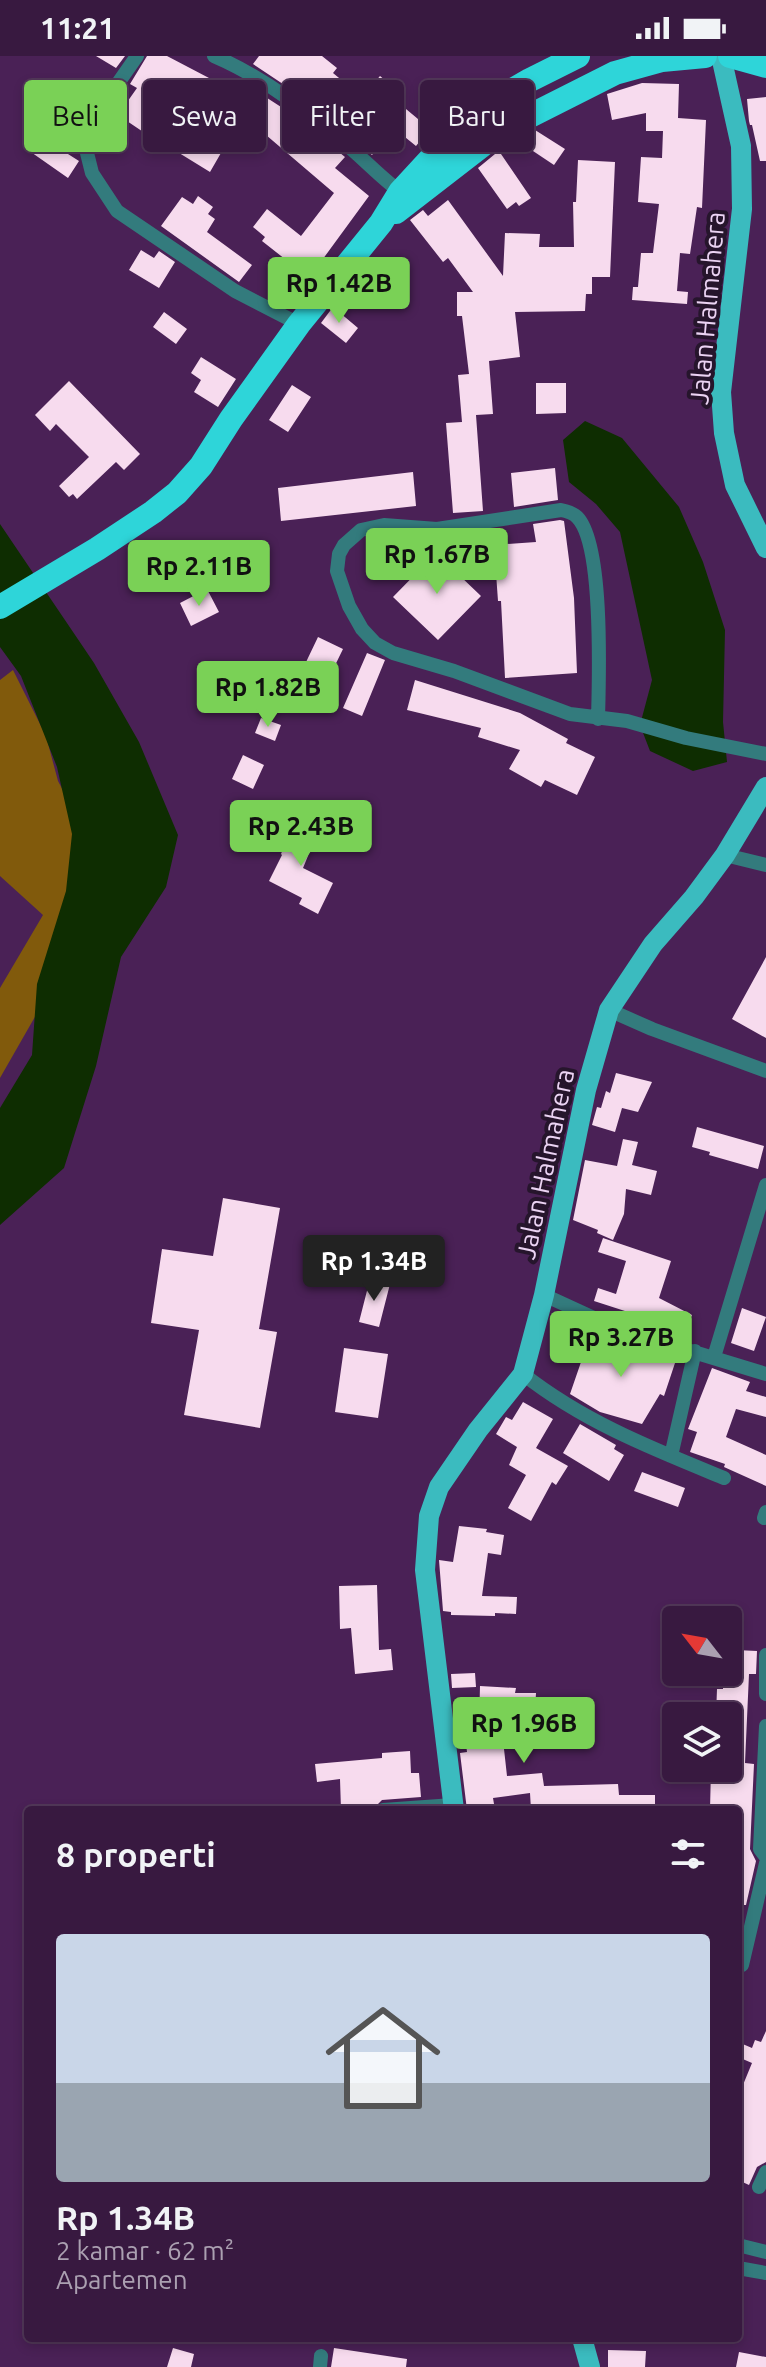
<!DOCTYPE html>
<html lang="id">
<head>
<meta charset="utf-8">
<style>
  body { margin:0; font-family:Ubuntu,sans-serif; background:#3f2247; color:#f1f3f6; height:100vh; display:flex; flex-direction:column; font-size:30px; white-space:nowrap }
  * { box-sizing:border-box; margin:0 }
  p { font-size:26px; color:#aba0b1 }
  .icon { flex:none; width:44px; height:44px; fill:none; stroke:currentColor; stroke-width:2; stroke-linecap:round; stroke-linejoin:round }
  .map { position:relative; flex:1; overflow:hidden }
  .sheet { position:absolute; left:24px; top:1750px; width:718px; height:536px; display:flex; flex-direction:column; background:#381940; border-radius:8px; box-shadow:0 4px 12px #0003,0 0 0 2px #523859 }
  .sheet>* { flex:none }
  .banner { position:absolute; left:24px; top:24px; width:718px; height:72px; display:flex; gap:16px }
  .needle { width:52px; rotate:301deg }
  .buttons { position:absolute; left:662px; top:1550px; display:grid; gap:16px }
  .buttons a { display:grid; place-items:center; width:80px; height:80px; border-radius:8px; background:#381940; box-shadow:0 4px 12px #0003,0 0 0 2px #523859; font-size:40px }
  .price { position:absolute; translate:-50% -68px; padding:0 18px; border-radius:8px; background:#7ad156; color:#111; font-size:26px; line-height:52px; filter:drop-shadow(0 2px 4px #0008) }
  .price::after { content:''; position:absolute; left:50%; top:48px; width:24px; height:18px; margin-left:-12px; background:inherit; clip-path:polygon(0 0,100% 0,50% 100%) }
  .price.current { background:#222; color:#fff }
  ul { padding:0; list-style:none }
  li { display:grid; align-content:center; gap:16px; height:424px; padding:0 32px }
  li+li { border-top:2px solid #523859 }
  li span { display:grid; place-items:center; height:248px; border-radius:8px; color:#555 }
  li>.icon { margin-inline-start:auto }
  span .icon { width:144px; height:144px; fill:#fffc; stroke-width:1 }
  li b { font-size:34px }
  h2 { display:flex; justify-content:space-between; align-items:center; height:96px; padding:0 32px; font-size:34px }
  .chip { padding:0 28px; border-radius:8px; background:#381940; box-shadow:0 4px 12px #0003,0 0 0 2px #523859; font-size:28px; line-height:72px }
  .chip.current { background:#7ad156; color:#111 }
  .status { display:flex; justify-content:space-between; align-items:center; height:56px; padding:0 40px; background:#381940; direction:ltr }
  .status svg { height:22px; fill:currentColor }
  .map>svg:first-child { display:block }
</style>
</head>
<body>
<div class="status"><b>11:21</b><svg viewBox="0 0 49 12"><path d="M0 12V9h3v3zM5 12V6h3v6zM10 12V3h3v9zM15 12V0h3v12zM26 1h20v11H26zM47 4h2v5h-2z"/></svg></div>
<div class="map">
<svg width="766" height="2311" viewBox="0 0 766 2311">
  <rect width="100%" height="100%" fill="#4a2156"/>
  <!-- forest -->
  <path fill="#815a0c" d="M 13,614 L 46,680 L 58,725 L 89,784 L 40,952 L 0,1022 L 0,932 L 43,859 L 0,820 L 0,624 Z"/>
  <!-- water -->
  <path fill="#0e2d01" d="M 585,365 L 622,382 L 679,451 L 703,506 L 725,574 L 723,666 L 727,706 L 693,715 L 650,695 L 640,669 L 652,624 L 620,476 L 596,448 L 569,426 L 563,384 Z
    M 0,468 L 94,607 L 139,686 L 178,779 L 166,831 L 121,901 L 96,1010 L 64,1112 L 0,1169 L 0,1052 L 32,999 L 37,928 L 66,835 L 72,778 L 57,711 L 21,620 L 0,591 Z"/>
  <!-- building -->
  <path fill="#f7dbee" d="M 96,0 L 125,0 L 116,12 Z
    M 147,0 L 167,0 L 230,33 L 234,24 L 240,26 L 241,25 L 295,60 L 345,101 L 335,112 L 369,140 L 309,222 L 262,185 L 265,181 L 253,171 L 267,153 L 301,180 L 334,137 L 245,61 L 243,65 L 240,64 L 210,116 L 171,92 L 170,94 L 118,59 L 137,32 L 130,28 Z
    M 259,0 L 322,0 L 337,12 L 333,17 L 362,41 L 380,20 L 399,36 L 394,43 L 430,73 L 416,90 L 395,73 L 372,99 L 307,44 L 253,8 Z
    M 65,22 L 94,40 L 57,91 L 79,105 L 68,122 L 28,94 L 40,76 L 32,70 Z
    M 642,27 L 679,28 L 678,62 L 706,64 L 702,152 L 697,151 L 690,198 L 680,197 L 677,235 L 688,236 L 687,248 L 632,244 L 633,231 L 638,231 L 641,197 L 653,197 L 659,148 L 638,146 L 641,101 L 662,102 L 663,75 L 646,75 L 646,57 L 612,64 L 607,38 Z
    M 766,41 L 766,105 L 760,105 L 752,69 L 750,69 L 749,65 L 747,43 Z
    M 535,74 L 565,93 L 554,109 L 524,89 Z
    M 495,98 L 501,98 L 531,142 L 519,150 L 516,146 L 507,153 L 478,112 Z
    M 578,104 L 615,106 L 610,221 L 592,221 L 592,238 L 586,238 L 585,255 L 515,256 L 520,301 L 489,305 L 493,358 L 476,359 L 483,455 L 453,457 L 446,367 L 462,366 L 458,319 L 469,318 L 462,260 L 457,260 L 457,236 L 473,236 L 448,202 L 443,206 L 410,164 L 423,154 L 428,160 L 448,144 L 503,220 L 505,177 L 540,178 L 539,191 L 574,191 L 573,146 L 576,146 Z
    M 198,140 L 213,151 L 208,158 L 215,163 L 207,176 L 252,209 L 239,226 L 161,170 L 182,141 L 193,148 Z
    M 141,194 L 154,202 L 159,195 L 175,206 L 159,232 L 129,214 Z
    M 333,251 L 358,272 L 346,287 L 321,267 Z
    M 164,256 L 187,273 L 176,288 L 153,271 Z
    M 201,301 L 236,323 L 218,351 L 194,336 L 201,324 L 191,317 Z
    M 69,325 L 140,398 L 124,414 L 116,406 L 77,443 L 73,438 L 69,441 L 59,430 L 89,401 L 56,368 L 50,375 L 35,359 Z
    M 536,327 L 566,327 L 566,357 L 536,358 Z
    M 292,329 L 311,341 L 288,376 L 269,364 Z
    M 555,412 L 558,444 L 514,451 L 511,417 Z
    M 413,416 L 416,450 L 281,465 L 278,432 Z
    M 560,464 L 564,465 L 574,542 L 577,617 L 505,622 L 501,545 L 498,545 L 494,489 L 536,486 L 533,468 Z
    M 436,497 L 481,540 L 438,584 L 393,541 Z
    M 207,533 L 219,556 L 191,570 L 180,547 Z
    M 318,581 L 343,593 L 322,636 L 297,625 Z
    M 367,597 L 385,604 L 362,660 L 343,652 Z
    M 415,624 L 520,657 L 568,683 L 566,687 L 595,701 L 577,739 L 545,724 L 541,731 L 509,713 L 520,694 L 478,681 L 481,672 L 407,654 Z
    M 261,662 L 281,669 L 275,685 L 255,677 Z
    M 243,699 L 264,709 L 253,733 L 232,723 Z
    M 296,761 L 320,771 L 303,812 L 333,827 L 318,858 L 299,848 L 302,842 L 269,825 L 282,799 L 281,798 Z
    M 766,901 L 766,982 L 732,963 Z
    M 616,1017 L 652,1026 L 638,1056 L 622,1052 L 615,1076 L 592,1069 L 597,1051 L 601,1052 L 606,1035 L 610,1037 Z
    M 697,1071 L 764,1090 L 758,1113 L 709,1099 L 710,1096 L 692,1091 Z
    M 623,1083 L 638,1086 L 632,1109 L 657,1115 L 651,1139 L 626,1133 L 624,1158 L 613,1184 L 597,1177 L 598,1174 L 573,1164 L 585,1104 L 617,1110 Z
    M 223,1142 L 280,1152 L 259,1273 L 277,1276 L 260,1372 L 184,1359 L 199,1274 L 151,1267 L 162,1193 L 213,1200 Z
    M 603,1182 L 671,1205 L 659,1242 L 692,1259 L 684,1276 L 667,1267 L 665,1272 L 650,1264 L 647,1271 L 625,1265 L 628,1256 L 594,1245 L 598,1232 L 616,1238 L 626,1205 L 598,1196 Z
    M 370,1223 L 390,1228 L 379,1271 L 359,1266 Z
    M 742,1252 L 766,1261 L 754,1295 L 731,1287 Z
    M 591,1277 L 641,1290 L 640,1294 L 675,1307 L 664,1340 L 660,1338 L 642,1368 L 600,1356 L 570,1338 Z
    M 344,1292 L 388,1298 L 378,1362 L 335,1356 Z
    M 712,1312 L 750,1326 L 746,1335 L 766,1341 L 766,1361 L 736,1353 L 726,1381 L 766,1399 L 766,1430 L 724,1411 L 725,1408 L 690,1396 L 697,1376 L 688,1373 Z
    M 523,1346 L 553,1363 L 536,1392 L 568,1410 L 556,1429 L 552,1426 L 531,1465 L 508,1452 L 526,1419 L 509,1409 L 517,1391 L 496,1378 L 506,1361 L 512,1364 Z
    M 580,1368 L 616,1389 L 614,1393 L 624,1399 L 609,1425 L 563,1397 Z
    M 642,1416 L 685,1432 L 678,1451 L 634,1435 Z
    M 459,1470 L 487,1473 L 486,1476 L 504,1479 L 501,1499 L 488,1497 L 482,1540 L 517,1541 L 516,1558 L 495,1557 L 495,1560 L 451,1559 L 451,1556 L 443,1555 L 439,1504 L 453,1506 Z
    M 377,1529 L 379,1594 L 391,1593 L 393,1614 L 355,1618 L 351,1572 L 340,1573 L 339,1530 Z
    M 736,1594 L 757,1595 L 756,1618 L 749,1618 L 745,1707 L 754,1708 L 750,1793 L 756,1805 L 746,1849 L 738,1849 L 738,1754 L 710,1754 L 711,1712 L 728,1712 L 728,1660 L 716,1660 L 717,1633 L 723,1633 L 723,1616 L 728,1616 L 728,1604 L 736,1604 Z
    M 475,1617 L 476,1631 L 452,1632 L 451,1618 Z
    M 480,1630 L 516,1632 L 515,1637 L 536,1637 L 535,1655 L 511,1654 L 513,1683 L 503,1684 L 507,1720 L 542,1717 L 544,1730 L 618,1728 L 619,1739 L 655,1739 L 655,1754 L 531,1754 L 530,1737 L 493,1742 L 495,1754 L 467,1754 L 460,1697 L 467,1696 L 464,1670 L 479,1669 Z
    M 410,1695 L 411,1717 L 419,1717 L 421,1741 L 382,1744 L 374,1752 L 341,1754 L 340,1723 L 317,1726 L 315,1708 L 382,1702 L 382,1697 Z
    M 766,1975 L 766,2106 L 757,2111 L 749,2129 L 738,2124 L 738,2041 L 752,2007 L 738,2001 L 738,1986 L 752,1992 L 755,1984 L 761,1986 Z
    M 173,2292 L 194,2298 L 191,2311 L 167,2311 Z
    M 334,2292 L 407,2303 L 406,2311 L 331,2311 Z
    M 608,2294 L 646,2295 L 645,2311 L 608,2311 Z
    M 739,2296 L 766,2301 L 766,2311 L 736,2311 Z"/>
  <g fill="none" stroke-linecap="round" stroke-linejoin="round">
    <!-- street -->
    <path stroke="#337b7d" stroke-width="14" d="M 137,0 L 88,70 L 85,89 L 92,117 L 117,155 L 235,235 L 299,268
      M 214,0 C 265,22 307,55 349,91 C 368,107 385,126 406,140
      M 598,663 C 599,623 604,488 577,461 C 573,457 566,455 561,454 L 437,473 L 384,469 L 361,474 L 344,489 L 339,498 L 337,515 L 349,550 L 362,573 L 375,587 L 393,597 L 454,615 L 570,658 L 627,665 L 686,682 L 766,698
      M 725,799 L 766,809
      M 609,954 L 652,973 L 766,1015
      M 544,1239 L 618,1273 L 766,1318
      M 714,1301 L 766,1129
      M 523,1318 C 584,1366 653,1393 724,1422
      M 671,1400 L 695,1295
      M 764,1462 L 766,1456
      M 766,1599 L 766,1638
      M 766,1670 L 760,1793 L 766,1801
      M 383,1754 L 453,1749
      M 742,1909 L 766,1807
      M 759,2131 L 766,2116
      M 738,2189 L 766,2196
      M 738,2212 L 766,2217
      M 320,2311 L 321,2300"/>
    <!-- primary -->
    <path stroke="#3bbbbf" stroke-width="20" d="M 721,0 L 741,90 L 742,153 L 721,336 L 724,377 L 735,429 L 766,492
      M 454,1754 L 425,1514 L 429,1460 L 439,1431 L 478,1374 L 523,1318 L 544,1239 L 586,1034 L 609,954 L 653,888 L 694,841 L 725,799 L 766,731
      M 582,2282 L 590,2311"/>
    <!-- highway -->
    <path stroke="#2ed5d9" stroke-width="24" d="M 730,0 L 766,10
      M 396,156 L 502,74 L 615,17 L 662,4 L 705,0
      M 0,551 L 97,493 L 153,456 L 177,437 L 201,410 L 231,363 L 299,268 L 381,167 L 400,136 L 459,72 L 492,46 L 530,24 L 578,0"/>
  </g>
  <g text-anchor="middle" dominant-baseline="central" stroke-width="8" stroke-linejoin="round" paint-order="stroke">
    <!-- street labels -->
    <g font-size="26" fill="#ebd3f3" stroke="#26152c">
      <text transform="translate(707 252) rotate(-85)">Jalan Halmahera</text>
      <text transform="translate(545 1108) rotate(-78)">Jalan Halmahera</text>
    </g>
  </g>
</svg>
<div class="buttons">
<a><svg class="needle" viewBox="-14 -14 28 28"><path d="M0-13l5 13h-10z" fill="#e53935"/><path d="M0 13l5-13h-10z" fill="#aba0b1"/></svg></a>
<a><svg class="icon" aria-label="layers" viewBox="0 0 24 24"><path d="M12 4l9 5-9 5-9-5zM3 14l9 5 9-5"/></svg></a>
</div>
<b class="price" style="left:339px;top:269px">Rp 1.42B</b>
<b class="price" style="left:437px;top:540px">Rp 1.67B</b>
<b class="price" style="left:199px;top:552px">Rp 2.11B</b>
<b class="price" style="left:268px;top:673px">Rp 1.82B</b>
<b class="price" style="left:301px;top:812px">Rp 2.43B</b>
<b class="price current" style="left:374px;top:1247px">Rp 1.34B</b>
<b class="price" style="left:621px;top:1323px">Rp 3.27B</b>
<b class="price" style="left:524px;top:1709px">Rp 1.96B</b>
<div class="banner">
<a class="chip current">Beli</a>
<a class="chip">Sewa</a>
<a class="chip">Filter</a>
<a class="chip">Baru</a>
</div>
<section class="sheet">
<h2>8 properti<svg class="icon" aria-label="filters" viewBox="0 0 24 24"><path d="M4 7h16M4 17h16"/><circle cx="9" cy="7" r="2"/><circle cx="15" cy="17" r="2"/></svg></h2>
<ul>
<li><span style="background:linear-gradient(#c9d6e8 60%,#9aa5b1 0)"><svg class="icon" aria-label="home" viewBox="0 0 24 24"><path d="M3 11l9-7 9 7M6 9v11h12V9"/></svg></span><div><b>Rp 1.34B</b><p>2 kamar · 62 m²</p><p>Apartemen</p></div></li>
</ul>
</section>
</div>
</body>
</html>
